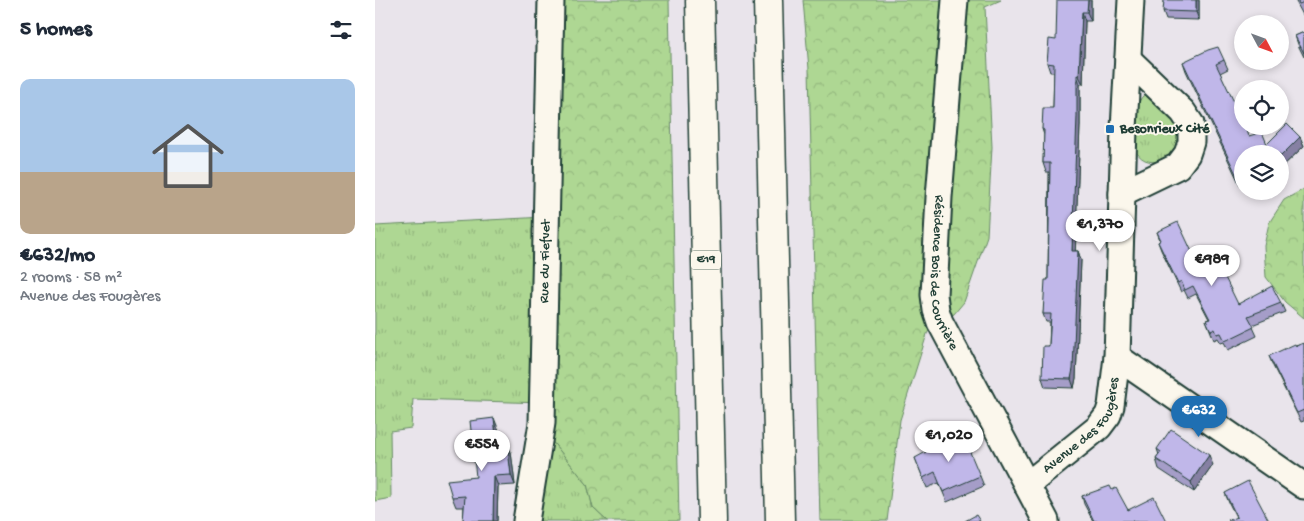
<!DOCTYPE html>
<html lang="en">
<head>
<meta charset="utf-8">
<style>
  body { margin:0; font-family:"Gochi Hand",sans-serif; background:#f2f2f3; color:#1f2937; height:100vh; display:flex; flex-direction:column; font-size:19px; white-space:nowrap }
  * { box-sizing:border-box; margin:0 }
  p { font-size:16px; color:#747a83 }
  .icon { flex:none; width:28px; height:28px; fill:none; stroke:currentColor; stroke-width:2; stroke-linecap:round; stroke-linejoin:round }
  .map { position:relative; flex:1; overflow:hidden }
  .panel { display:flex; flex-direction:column; background:#fff; width:375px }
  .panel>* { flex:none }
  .needle { width:32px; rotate:131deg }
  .tools { position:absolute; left:859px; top:15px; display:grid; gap:10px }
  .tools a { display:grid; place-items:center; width:55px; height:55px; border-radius:50%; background:#fff; box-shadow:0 2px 8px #0003; font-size:25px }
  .price { position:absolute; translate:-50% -42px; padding:0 11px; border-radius:18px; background:#fff; color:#222; font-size:16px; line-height:32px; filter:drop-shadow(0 1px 2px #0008) }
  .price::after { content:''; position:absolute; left:50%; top:30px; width:15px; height:11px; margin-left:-8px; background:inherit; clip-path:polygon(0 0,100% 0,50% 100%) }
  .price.current { background:#1f6fb2; color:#fff }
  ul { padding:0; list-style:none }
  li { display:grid; align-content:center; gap:10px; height:265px; padding:0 20px }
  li+li { border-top:1px solid #e0e1e3 }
  li span { display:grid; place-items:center; height:155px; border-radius:10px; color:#555 }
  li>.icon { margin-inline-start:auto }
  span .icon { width:90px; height:90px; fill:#fffc; stroke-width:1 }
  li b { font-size:21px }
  h2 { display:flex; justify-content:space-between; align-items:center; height:60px; padding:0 20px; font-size:21px }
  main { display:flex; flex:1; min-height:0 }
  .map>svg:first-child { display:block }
</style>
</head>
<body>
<main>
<section class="panel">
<h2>5 homes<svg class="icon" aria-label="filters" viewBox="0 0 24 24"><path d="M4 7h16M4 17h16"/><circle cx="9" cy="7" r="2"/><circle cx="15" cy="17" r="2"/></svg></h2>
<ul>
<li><span style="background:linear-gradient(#a9c7e8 60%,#b9a48a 0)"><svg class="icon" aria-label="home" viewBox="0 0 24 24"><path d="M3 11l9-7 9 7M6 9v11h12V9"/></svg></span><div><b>€632/mo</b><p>2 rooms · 58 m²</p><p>Avenue des Fougères</p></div></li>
</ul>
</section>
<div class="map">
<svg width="929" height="521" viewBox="0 0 929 521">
  <defs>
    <pattern id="grass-tufts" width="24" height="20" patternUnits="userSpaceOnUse" patternTransform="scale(1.25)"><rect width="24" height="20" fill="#aed793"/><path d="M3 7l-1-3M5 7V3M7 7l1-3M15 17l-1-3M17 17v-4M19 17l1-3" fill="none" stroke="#95b97f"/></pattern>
    <pattern id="forest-crowns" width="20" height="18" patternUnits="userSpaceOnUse" patternTransform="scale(1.25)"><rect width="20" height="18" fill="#aed793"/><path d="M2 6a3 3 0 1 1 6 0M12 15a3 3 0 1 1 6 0" fill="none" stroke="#95b97f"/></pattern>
  </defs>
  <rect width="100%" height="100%" fill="#e9e4eb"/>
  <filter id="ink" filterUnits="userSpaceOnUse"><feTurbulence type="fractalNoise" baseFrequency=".02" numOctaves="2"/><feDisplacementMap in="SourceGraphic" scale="10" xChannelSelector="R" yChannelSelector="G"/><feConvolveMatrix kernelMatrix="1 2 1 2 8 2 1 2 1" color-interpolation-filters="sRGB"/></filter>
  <g filter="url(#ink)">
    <!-- grass -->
    <path fill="url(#grass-tufts)" stroke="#668a64" d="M 774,92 C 781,100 801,118 805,127 C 813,146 788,168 770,160 C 765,158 762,153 759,149 C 760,134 757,97 774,92 Z
      M 170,217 L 168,403 L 38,399 L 36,428 L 15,431 L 16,498 L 0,501 L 0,226 Z
      M 176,440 L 212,484 L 218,508 L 232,521 L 151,521 Z"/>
    <!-- forest -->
    <path fill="url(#forest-crowns)" stroke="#668a64" d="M 176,0 L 294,0 L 304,521 L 232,521 L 218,508 L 212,484 L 176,440 Z
      M 428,0 L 626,0 L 610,7 L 617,147 L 612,236 L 589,302 L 579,314 L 565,322 L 558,323 L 552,334 L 525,420 L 512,521 L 445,521 L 434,69 Z
      M 929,189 L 929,318 L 910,302 L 891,277 L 889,246 L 894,223 L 909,200 Z"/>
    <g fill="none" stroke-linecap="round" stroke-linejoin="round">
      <!-- minor casing -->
      <g stroke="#1f3d34" stroke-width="29">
        <g id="minor">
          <path id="s1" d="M 580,0 L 564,197 L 559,295 L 561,310 L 565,322 L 671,521"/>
          <path d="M 747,193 L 803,166 L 812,154 L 816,142 L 816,124 L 808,112 L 753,59"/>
          <path d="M 742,357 L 929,486"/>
          <path id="s2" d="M 652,485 L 724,427 L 733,415 L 736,406 L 742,357 L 749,129 L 756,0"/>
          <path id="s3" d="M 151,521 L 167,423 L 176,0"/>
        </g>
      </g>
      <!-- highway casing -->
      <g stroke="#1f3d34" stroke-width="31">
        <path id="highway" d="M 325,0 L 337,521
          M 393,0 L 405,521"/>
      </g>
      <!-- minor -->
      <use href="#minor" stroke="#fbf7ec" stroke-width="25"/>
      <!-- highway -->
      <use href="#highway" stroke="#fbf7ec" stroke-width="28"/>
    </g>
    <!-- wall -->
    <path fill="#a59dc8" stroke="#1f3d34" d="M 716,0 L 716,21 L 710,21 L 708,84 L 705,84 L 705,125 L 700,251 L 703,251 L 706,260 L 701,378 L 699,388 L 670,387 L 667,378 L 674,346 L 675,322 L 671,322 L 668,314 L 673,280 L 674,172 L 671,172 L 668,163 L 669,135 L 667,129 L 678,108 L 679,72 L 675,72 L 672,63 L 681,40 Z
      M 824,0 L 824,20 L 791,19 L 788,11 Z
      M 920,0 L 929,0 L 929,15 L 928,15 Z
      M 929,32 L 929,57 L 924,47 L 920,36 Z
      M 849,60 L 853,69 L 845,73 L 874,136 L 892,144 L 925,137 L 929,146 L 907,167 L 905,168 L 905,154 L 868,154 L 868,184 L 865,185 L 811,71 L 808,62 Z
      M 782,232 L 863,304 L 906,303 L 910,312 L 877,325 L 882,336 L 853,350 L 849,342 L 846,343 L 843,338 L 839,340 L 831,320 L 834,319 L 821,294 L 813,298 L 809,290 L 806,292 L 786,250 L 783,242 L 785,240 Z
      M 929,343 L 929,421 L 926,422 L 898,366 L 894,356 L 921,346 Z
      M 123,428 L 125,443 L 136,452 L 140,485 L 123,486 L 122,521 L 88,521 L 89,507 L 81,507 L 77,497 L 101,477 Z
      M 782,449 L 838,465 L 819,492 L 784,469 L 781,459 L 784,455 Z
      M 540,458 L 605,476 L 609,486 L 572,502 L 564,483 L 552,488 Z
      M 737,490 L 753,510 L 791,521 L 718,521 L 709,504 L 707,496 Z
      M 850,493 L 894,521 L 861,517 L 854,503 Z"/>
    <!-- shaded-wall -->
    <path fill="#8680a3" stroke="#1f3d34" d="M 713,0 L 716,0 L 716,21 L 712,12 Z
      M 821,0 L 824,0 L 824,20 L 821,12 Z
      M 707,12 L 710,21 L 708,84 L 704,76 Z
      M 702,75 L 705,84 L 705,125 L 700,259 L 697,251 Z
      M 925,137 L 929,146 L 907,167 L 905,161 L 905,157 Z
      M 703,251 L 706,260 L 701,378 L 699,388 L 696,379 Z
      M 119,418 L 123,428 L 126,454 L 122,444 Z
      M 132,442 L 136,452 L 140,485 L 136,475 Z
      M 834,455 L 838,465 L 819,492 L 816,482 Z
      M 119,476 L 123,486 L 122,521 L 118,521 Z"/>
    <!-- building -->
    <path fill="#c0b7e9" stroke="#1f3d34" d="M 682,0 L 713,0 L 712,12 L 707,12 L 704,76 L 702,75 L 702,116 L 697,251 L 703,251 L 698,369 L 696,379 L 667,378 L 668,346 L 674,346 L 676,314 L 668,314 L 670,280 L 673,280 L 675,163 L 668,163 L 669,130 L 667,129 L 668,108 L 678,108 L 679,64 L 672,63 L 674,39 L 681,40 Z
      M 789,0 L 821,0 L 821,12 L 788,11 Z
      M 922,0 L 929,0 L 929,2 L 924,4 Z
      M 929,32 L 929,53 L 920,36 Z
      M 843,47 L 849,60 L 841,64 L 868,121 L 868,126 L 870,126 L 874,136 L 887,132 L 892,144 L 912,124 L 925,137 L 905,157 L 905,154 L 868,154 L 868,174 L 862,176 L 808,62 L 833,50 Z
      M 803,222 L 826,271 L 839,255 L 863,304 L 897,286 L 906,303 L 873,316 L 879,327 L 850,341 L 846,333 L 842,334 L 840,329 L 836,331 L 831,320 L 835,319 L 818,286 L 810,290 L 806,281 L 803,283 L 783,242 L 786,240 L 782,232 Z
      M 929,343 L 929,410 L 922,413 L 894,356 L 920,344 L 921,346 Z
      M 119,418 L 122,444 L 132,442 L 136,475 L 119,476 L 118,521 L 88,521 L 90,496 L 77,497 L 72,480 L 101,477 L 95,421 Z
      M 796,429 L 834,455 L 816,482 L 781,459 L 786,452 L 782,449 Z
      M 587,433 L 605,476 L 568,492 L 560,472 L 548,478 L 540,458 L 551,452 L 549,449 Z
      M 873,481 L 894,521 L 854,521 L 853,520 L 862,517 L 850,493 Z
      M 735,486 L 737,490 L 741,488 L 753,510 L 779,497 L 791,521 L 719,521 L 707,496 Z
      M 601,515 L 605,521 L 590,521 Z"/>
  </g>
  <!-- markers -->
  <rect fill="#1f6fb2" stroke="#fbf7ec" stroke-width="2" x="730" y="124" width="10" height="10" rx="2.5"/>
  <g text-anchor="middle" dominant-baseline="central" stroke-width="4" stroke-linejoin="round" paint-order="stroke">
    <!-- shield labels -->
    <rect fill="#fbf7ec" stroke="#61756b" stroke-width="1" x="316" y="250.5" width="30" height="19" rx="4"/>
    <g font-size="12" font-weight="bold" fill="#1f3d34">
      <text x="331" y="260">E19</text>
    </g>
    <!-- poi labels -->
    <g font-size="14" font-weight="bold" fill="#1f3d34" stroke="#fbf7ec" text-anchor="start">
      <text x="745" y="129">Besonrieux Cité</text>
    </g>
    <!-- street labels -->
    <g font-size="14" fill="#1f3d34" stroke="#fbf7ec">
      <text stroke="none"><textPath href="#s3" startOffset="261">Rue du Fiefvet</textPath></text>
      <text stroke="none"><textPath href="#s1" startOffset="275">Résidence Bois de Courrière</textPath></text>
      <text stroke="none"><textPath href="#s2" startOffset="84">Avenue des Fougères</textPath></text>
    </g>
  </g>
</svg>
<div class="tools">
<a><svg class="needle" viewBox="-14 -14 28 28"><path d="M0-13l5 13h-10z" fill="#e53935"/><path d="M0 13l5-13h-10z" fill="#747a83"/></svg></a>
<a><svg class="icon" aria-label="locate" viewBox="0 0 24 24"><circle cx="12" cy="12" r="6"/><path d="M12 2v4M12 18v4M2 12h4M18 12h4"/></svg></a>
<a><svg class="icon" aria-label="layers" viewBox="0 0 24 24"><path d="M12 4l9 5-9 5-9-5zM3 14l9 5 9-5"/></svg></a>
</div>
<b class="price" style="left:725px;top:252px">€1,370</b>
<b class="price" style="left:837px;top:287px">€989</b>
<b class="price current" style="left:824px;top:438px">€632</b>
<b class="price" style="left:574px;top:463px">€1,020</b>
<b class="price" style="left:107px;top:472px">€554</b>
</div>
</main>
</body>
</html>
